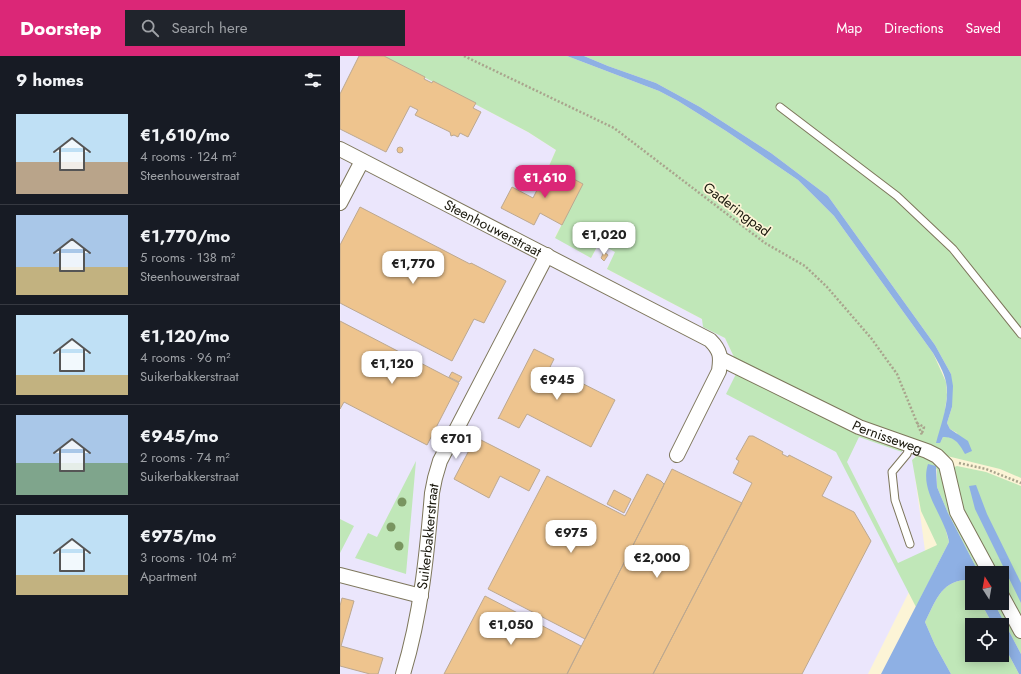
<!DOCTYPE html>
<html lang="en">
<head>
<meta charset="utf-8">
<style>
  body { margin:0; font-family:Jost,sans-serif; background:#20242c; color:#f1f3f6; height:100vh; display:flex; flex-direction:column; font-size:15px; white-space:nowrap }
  * { box-sizing:border-box; margin:0 }
  p { font-size:13px; color:#9ea1a6 }
  .icon { flex:none; width:22px; height:22px; fill:none; stroke:currentColor; stroke-width:2; stroke-linecap:round; stroke-linejoin:round }
  .map { position:relative; flex:1; overflow:hidden }
  .drawer { display:flex; flex-direction:column; background:#171b24; width:340px }
  .drawer>* { flex:none }
  .needle { width:26px; rotate:349deg }
  .buttons { position:absolute; left:625px; top:510px; display:grid; gap:8px }
  .buttons a { display:grid; place-items:center; width:44px; height:44px; border-radius:0px; background:#171b24; box-shadow:0 2px 10px #0003; font-size:20px }
  .price { position:absolute; translate:-50% -34px; padding:0 9px; border-radius:8px; background:#fff; color:#222; font-size:13px; line-height:26px; filter:drop-shadow(0 1px 2px #0008) }
  .price::after { content:''; position:absolute; left:50%; top:24px; width:12px; height:9px; margin-left:-6px; background:inherit; clip-path:polygon(0 0,100% 0,50% 100%) }
  .price.active { background:#db2777; color:#fff }
  ul { padding:0; list-style:none }
  li { display:flex; align-items:center; gap:12px; height:100px; padding:0 16px }
  li+li { border-top:1px solid #363941 }
  li span { display:grid; place-items:center; flex:none; width:112px; height:80px; border-radius:0px; color:#555 }
  li>.icon { margin-inline-start:auto }
  span .icon { width:48px; height:48px; fill:#fffc; stroke-width:1 }
  li b { font-size:17px }
  h2 { display:flex; justify-content:space-between; align-items:center; height:48px; padding:0 16px; font-size:17px }
  header { display:flex; align-items:center; gap:24px; box-sizing:border-box; height:56px; padding:0 20px; background:#db2777; color:#fff }
  header strong { font-size:19px }
  nav { display:flex; gap:22px; margin-inline-start:auto; font-size:14px }
  .search { width:280px; height:36px; background:#20242c; display:flex; align-items:center; gap:10px; box-sizing:border-box; padding:0 14px; border-radius:0px; color:#9ea1a6; font-size:15px }
  main { display:flex; flex:1; min-height:0 }
  .map>svg:first-child { display:block }
</style>
</head>
<body>
<header>
<strong>Doorstep</strong>
<div class="search"><svg class="icon" aria-label="search" viewBox="0 0 24 24"><circle cx="10" cy="10" r="6"/><path d="M15 15l6 6"/></svg>Search here</div>
<nav><a>Map</a><a>Directions</a><a>Saved</a></nav>
</header>
<main>
<section class="drawer">
<h2>9 homes<svg class="icon" aria-label="filters" viewBox="0 0 24 24"><path d="M4 7h16M4 17h16"/><circle cx="9" cy="7" r="2"/><circle cx="15" cy="17" r="2"/></svg></h2>
<ul>
<li><span style="background:linear-gradient(#bfe0f5 60%,#b9a48a 0)"><svg class="icon" aria-label="home" viewBox="0 0 24 24"><path d="M3 11l9-7 9 7M6 9v11h12V9"/></svg></span><div><b>€1,610/mo</b><p>4 rooms · 124 m²</p><p>Steenhouwerstraat</p></div></li>
<li><span style="background:linear-gradient(#a9c7e8 65%,#c2b280 0)"><svg class="icon" aria-label="home" viewBox="0 0 24 24"><path d="M3 11l9-7 9 7M6 9v11h12V9"/></svg></span><div><b>€1,770/mo</b><p>5 rooms · 138 m²</p><p>Steenhouwerstraat</p></div></li>
<li><span style="background:linear-gradient(#bfe0f5 75%,#c2b280 0)"><svg class="icon" aria-label="home" viewBox="0 0 24 24"><path d="M3 11l9-7 9 7M6 9v11h12V9"/></svg></span><div><b>€1,120/mo</b><p>4 rooms · 96 m²</p><p>Suikerbakkerstraat</p></div></li>
<li><span style="background:linear-gradient(#a9c7e8 60%,#7fa58c 0)"><svg class="icon" aria-label="home" viewBox="0 0 24 24"><path d="M3 11l9-7 9 7M6 9v11h12V9"/></svg></span><div><b>€945/mo</b><p>2 rooms · 74 m²</p><p>Suikerbakkerstraat</p></div></li>
<li><span style="background:linear-gradient(#bfe0f5 75%,#c2b280 0)"><svg class="icon" aria-label="home" viewBox="0 0 24 24"><path d="M3 11l9-7 9 7M6 9v11h12V9"/></svg></span><div><b>€975/mo</b><p>3 rooms · 104 m²</p><p>Apartment</p></div></li>
</ul>
</section>
<div class="map">
<svg width="681" height="618" viewBox="0 0 681 618">
  <rect width="100%" height="100%" fill="#fcf4d6"/>
  <!-- industrial -->
  <path fill="#ebe6fc" d="M 0,0 L 44,0 L 188,76 L 216,94 L 209,110 L 243,128 L 215,181 L 251,202 L 259,187 L 276,196 L 267,213 L 362,263 L 364,271 L 385,282 L 394,301 L 460,336 L 522,364 L 576,385 L 574,413 L 586,502 L 528,618 L 0,618 Z"/>
  <!-- green -->
  <path fill="#c0e7b8" d="M 44,0 L 227,0 L 319,35 L 338,45 L 386,75 L 458,124 L 494,160 L 593,297 L 606,326 L 607,339 L 601,385 L 603,381 C 611,380 616,384 621,390 L 617,377 L 610,373 L 607,367 L 612,351 L 611,318 L 595,289 L 488,140 L 431,97 L 360,51 L 316,27 L 268,10 L 244,0 L 681,0 L 681,422 L 660,413 L 603,399 L 601,394 L 522,364 L 460,336 L 401,306 L 394,301 L 385,282 L 363,271 L 362,263 L 267,213 L 275,196 L 259,187 L 251,202 L 215,182 L 242,128 L 209,110 L 216,94 L 188,76 Z
    M 397,316 L 562,392 L 562,396 L 519,381 L 507,406 L 558,507 L 597,489 L 581,455 L 572,404 L 578,399 L 591,402 L 598,407 L 646,517 L 639,517 L 608,457 L 597,431 L 597,413 L 588,409 L 609,486 L 576,551 L 496,396 L 386,338 Z
    M 76,405 L 66,518 L 15,502 L 28,477 L 37,481 Z
    M 617,410 L 646,416 L 681,430 L 681,568 L 662,533 L 662,517 L 654,517 L 630,472 L 609,413 Z
    M 0,463 L 14,470 L 0,497 Z
    M 625,524 L 632,530 L 632,547 L 641,547 L 653,569 L 632,569 L 632,599 L 662,599 L 662,586 L 679,618 L 611,618 L 595,589 L 585,566 C 595,547 600,526 625,524 Z
    M 654,547 L 662,547 L 681,583 L 681,598 Z"/>
  <!-- water -->
  <path fill="#8eb0e4" d="M 227,0 L 244,0 L 268,10 L 316,27 L 360,51 L 431,97 L 488,140 L 595,289 L 611,318 L 613,330 L 612,351 L 607,367 L 610,373 L 628,385 L 632,395 L 625,398 C 620,389 615,380 603,381 L 600,387 L 596,387 C 601,368 610,346 606,326 C 604,316 598,306 593,297 L 494,160 L 458,124 L 386,75 L 338,45 L 319,35 Z
    M 588,408 L 596,410 L 597,431 L 608,457 L 639,517 L 632,517 L 632,530 L 625,524 C 600,526 595,547 585,566 L 595,589 L 611,618 L 541,618 L 609,486 C 605,460 579,436 588,408 Z
    M 636,429 L 647,458 L 681,527 L 681,547 L 635,453 L 629,430 Z
    M 641,547 L 654,547 L 681,598 L 681,618 L 679,618 L 662,586 L 662,569 L 653,569 Z"/>
  <!-- building -->
  <path fill="#eec48e" stroke="#bca890" d="M 19,0 L 44,0 L 85,21 L 84,23 L 92,27 L 93,25 L 136,47 L 133,52 L 141,56 L 128,81 L 120,77 L 118,81 L 114,79 L 111,80 L 110,76 L 75,59 L 78,54 L 70,50 L 46,96 L 0,73 L 0,38 Z
    M57 94a3 3 0 1 1 6 0a3 3 0 1 1-6 0Z
    M 209,110 L 243,128 L 222,169 L 200,157 L 194,169 L 161,152 L 172,131 L 193,142 Z
    M 20,151 L 130,208 L 131,207 L 166,225 L 144,267 L 134,263 L 112,305 L 0,247 L 0,189 Z
    M 264,196 L 268,199 L 264,205 L 261,202 Z
    M 0,265 L 119,327 L 87,389 L 4,346 L 0,353 Z
    M 194,293 L 214,303 L 210,311 L 275,344 L 251,391 L 187,358 L 179,372 L 159,362 L 158,363 Z
    M 112,316 L 122,321 L 119,326 L 109,321 Z
    M 409,380 L 413,380 L 443,396 L 442,398 L 448,401 L 449,399 L 492,421 L 482,440 L 514,456 L 531,485 L 462,618 L 313,618 L 412,427 L 393,417 L 399,405 L 396,403 Z
    M 135,383 L 139,383 L 200,414 L 189,435 L 160,420 L 149,442 L 114,423 Z
    M 332,413 L 402,447 L 313,618 L 227,618 Z
    M 307,418 L 321,425 L 324,428 L 323,431 L 245,583 L 148,533 L 207,420 L 285,460 Z
    M 274,434 L 291,443 L 284,457 L 267,448 Z
    M 145,540 L 241,590 L 227,618 L 104,618 Z
    M 2,542 L 14,545 L 1,590 L 43,602 L 38,618 L 30,618 L 0,610 L 0,550 Z"/>
  <g fill="none" stroke-linecap="round" stroke-linejoin="round">
    <!-- lane casing -->
    <g stroke="#7d765b" stroke-width="9">
      <path id="lane" d="M 440,51 L 557,140 L 613,193 L 681,278
        M 570,488 L 555,444 L 552,416 L 567,398 L 570,389"/>
    </g>
    <!-- street casing -->
    <g stroke="#7d765b" stroke-width="16">
      <g id="street">
        <path id="s1" d="M 0,93 L 370,284 C 381,295 381,301 379,315 L 337,399"/>
        <path d="M 0,147 L 22,105"/>
        <path id="s2" d="M 381,303 L 519,371 L 587,395 L 597,400 L 606,409 L 617,456 L 650,517"/>
        <path d="M 0,519 L 81,540"/>
        <path d="M 662,540 L 681,575"/>
        <path id="s3" d="M 63,618 C 81,559 87,498 92,437 L 95,422 L 100,405 L 207,199"/>
      </g>
    </g>
    <!-- path -->
    <path stroke="#a9a48d" stroke-width="2.5" stroke-dasharray="2 2" stroke-linecap="butt" d="M 124,0 L 274,72 L 425,187 L 465,210 L 487,231 L 531,282 L 557,318 L 582,379
      M 577,367 L 584,371 L 582,377
      M 619,407 L 646,413 L 681,427"/>
    <!-- lane -->
    <use href="#lane" stroke="#fff" stroke-width="7"/>
    <!-- street -->
    <use href="#street" stroke="#fff" stroke-width="14"/>
  </g>
  <!-- trees -->
  <g fill="#799560">
    <circle cx="62" cy="446" r="4.5"/>
    <circle cx="51" cy="471" r="4.5"/>
    <circle cx="59" cy="490" r="4.5"/>
  </g>
  <g text-anchor="middle" dominant-baseline="central" stroke-width="3.5" stroke-linejoin="round" paint-order="stroke">
    <!-- street labels -->
    <g font-size="14" fill="#19170c" stroke="#fcf4d6">
      <text transform="translate(397 153) rotate(37)">Gaderingpad</text>
      <text stroke="none"><textPath href="#s1" startOffset="172">Steenhouwerstraat</textPath></text>
      <text stroke="none"><textPath href="#s2" startOffset="184">Pernisseweg</textPath></text>
      <text stroke="none"><textPath href="#s3" startOffset="140">Suikerbakkerstraat</textPath></text>
    </g>
  </g>
</svg>
<div class="buttons">
<a><svg class="needle" viewBox="-14 -14 28 28"><path d="M0-13l5 13h-10z" fill="#e53935"/><path d="M0 13l5-13h-10z" fill="#9ea1a6"/></svg></a>
<a><svg class="icon" aria-label="locate" viewBox="0 0 24 24"><circle cx="12" cy="12" r="6"/><path d="M12 2v4M12 18v4M2 12h4M18 12h4"/></svg></a>
</div>
<b class="price active" style="left:205px;top:143px">€1,610</b>
<b class="price" style="left:264px;top:200px">€1,020</b>
<b class="price" style="left:73px;top:229px">€1,770</b>
<b class="price" style="left:52px;top:329px">€1,120</b>
<b class="price" style="left:217px;top:345px">€945</b>
<b class="price" style="left:116px;top:404px">€701</b>
<b class="price" style="left:231px;top:498px">€975</b>
<b class="price" style="left:317px;top:523px">€2,000</b>
<b class="price" style="left:171px;top:590px">€1,050</b>
</div>
</main>
</body>
</html>
